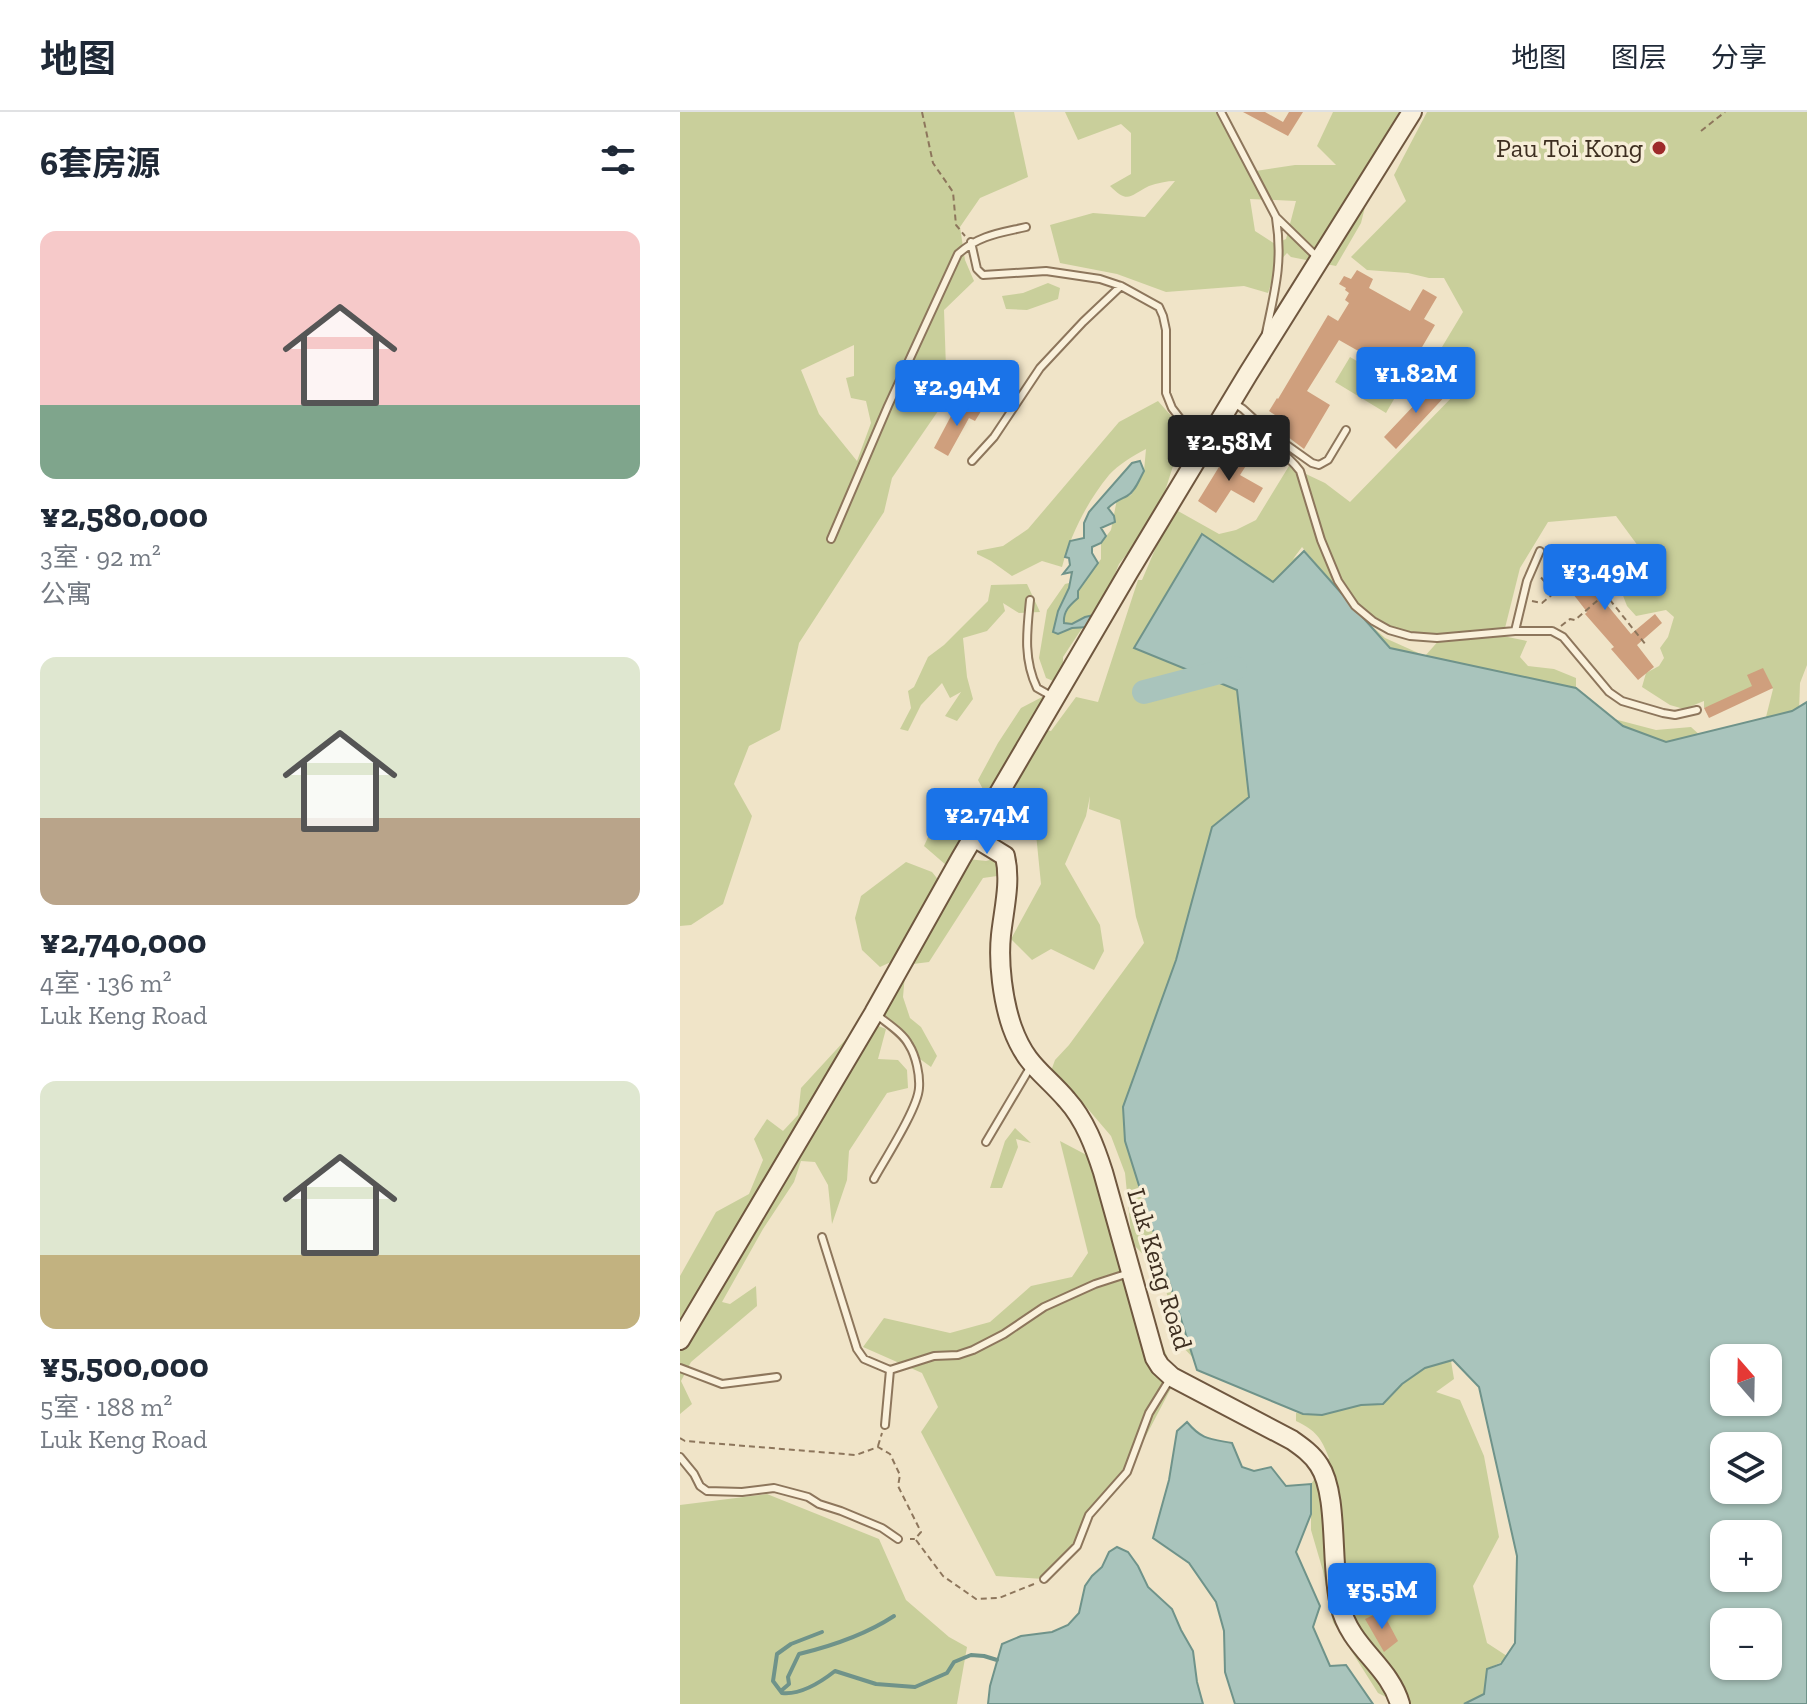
<!DOCTYPE html>
<html lang="zh">
<head>
<meta charset="utf-8">
<style>
  body { margin:0; font-family:"Zilla Slab","Noto Sans SC",serif; background:#f6f6f7; color:#1f2937; height:100vh; display:flex; flex-direction:column; font-size:30px; white-space:nowrap }
  * { box-sizing:border-box; margin:0 }
  p { font-size:26px; color:#747a83 }
  .icon { flex:none; width:44px; height:44px; fill:none; stroke:currentColor; stroke-width:2; stroke-linecap:round; stroke-linejoin:round }
  .map { position:relative; flex:1; overflow:hidden }
  .sheet { display:flex; flex-direction:column; background:#fff; width:680px }
  .sheet>* { flex:none }
  .needle { width:52px; rotate:340deg }
  .controls { position:absolute; left:1030px; top:1232px; display:grid; gap:16px }
  .controls a { display:grid; place-items:center; width:72px; height:72px; border-radius:16px; background:#fff; box-shadow:0 2px 6px #0004; font-size:40px }
  .price { position:absolute; translate:-50% -68px; padding:0 18px; border-radius:8px; background:#1a73e8; color:#fff; font-size:26px; line-height:52px; filter:drop-shadow(0 2px 4px #0008) }
  .price::after { content:''; position:absolute; left:50%; top:48px; width:24px; height:18px; margin-left:-12px; background:inherit; clip-path:polygon(0 0,100% 0,50% 100%) }
  .price.active { background:#222; color:#fff }
  ul { padding:0; list-style:none }
  li { display:grid; align-content:center; gap:16px; height:424px; padding:0 40px }
  li span { display:grid; place-items:center; height:248px; border-radius:16px; color:#555 }
  li>.icon { margin-inline-start:auto }
  span .icon { width:144px; height:144px; fill:#fffc; stroke-width:1 }
  li b { font-size:34px }
  h2 { display:flex; justify-content:space-between; align-items:center; height:96px; padding:0 40px; font-size:34px }
  header { display:flex; align-items:center; gap:48px; box-sizing:border-box; height:112px; padding:0 40px; background:#fff; border-bottom:2px solid #e0e1e3 }
  header strong { font-size:38px }
  nav { display:flex; gap:44px; margin-inline-start:auto; font-size:28px }
  main { display:flex; flex:1; min-height:0 }
  .map>svg:first-child { display:block }
</style>
</head>
<body>
<header>
<strong>地图</strong>
<nav><a>地图</a><a>图层</a><a>分享</a></nav>
</header>
<main>
<section class="sheet">
<h2>6套房源<svg class="icon" aria-label="filters" viewBox="0 0 24 24"><path d="M4 7h16M4 17h16"/><circle cx="9" cy="7" r="2"/><circle cx="15" cy="17" r="2"/></svg></h2>
<ul>
<li><span style="background:linear-gradient(#f6c9c9 70%,#7fa58c 0)"><svg class="icon" aria-label="home" viewBox="0 0 24 24"><path d="M3 11l9-7 9 7M6 9v11h12V9"/></svg></span><div><b>¥2,580,000</b><p>3室 · 92 m²</p><p>公寓</p></div></li>
<li><span style="background:linear-gradient(#dfe7d0 65%,#b9a48a 0)"><svg class="icon" aria-label="home" viewBox="0 0 24 24"><path d="M3 11l9-7 9 7M6 9v11h12V9"/></svg></span><div><b>¥2,740,000</b><p>4室 · 136 m²</p><p>Luk Keng Road</p></div></li>
<li><span style="background:linear-gradient(#dfe7d0 70%,#c2b280 0)"><svg class="icon" aria-label="home" viewBox="0 0 24 24"><path d="M3 11l9-7 9 7M6 9v11h12V9"/></svg></span><div><b>¥5,500,000</b><p>5室 · 188 m²</p><p>Luk Keng Road</p></div></li>
</ul>
</section>
<div class="map">
<svg width="1127" height="1592" viewBox="0 0 1127 1592">
  <rect width="100%" height="100%" fill="#f0e4c8"/>
  <!-- green -->
  <path fill="#c9cf9b" fill-rule="evenodd" d="M 0,0 L 334,0 L 348,65 L 300,86 L 280,115 L 285,148 L 294,169 L 264,198 L 267,286 L 212,366 L 204,400 L 119,531 L 100,618 L 69,634 L 54,672 L 72,704 L 43,792 L 11,813 L 0,814 ZM 174,233 L 174,264 L 166,266 L 171,286 L 186,289 L 191,311 L 177,349 L 139,302 L 121,258 Z
    M 385,0 L 540,0 L 569,60 L 615,53 L 656,53 L 637,34 L 653,0 L 735,0 L 699,39 L 681,111 L 656,154 L 611,145 L 607,141 L 598,151 L 588,181 L 564,174 L 486,180 L 437,162 L 380,151 L 370,113 L 413,101 L 465,105 L 495,69 C 487,69 477,71 469,74 C 450,83 449,93 430,74 L 451,62 L 451,21 L 441,12 L 398,28 ZM 570,87 L 616,89 L 606,127 L 595,132 L 575,119 Z
    M 747,0 L 1127,0 L 1127,553 L 1120,571 L 1119,600 L 1097,612 L 1086,605 L 1093,577 L 1081,564 L 1063,585 L 1050,587 L 1024,596 L 1024,589 L 1004,597 L 990,593 L 962,575 L 966,561 L 979,554 L 984,546 L 980,536 L 988,525 L 994,505 L 986,498 L 956,504 L 947,494 L 942,481 L 956,457 L 961,438 L 936,404 L 868,410 L 840,456 L 823,524 L 847,529 L 840,545 L 848,554 L 874,557 L 896,566 L 896,577 L 934,607 L 976,618 L 1011,615 L 1023,626 L 1020,635 L 590,568 L 563,631 L 570,694 L 475,928 L 454,962 L 443,995 L 518,1251 L 499,1231 L 482,1162 L 452,1131 L 445,1061 L 431,1024 L 396,983 L 371,959 L 375,948 L 389,933 L 464,831 L 456,805 L 440,708 L 409,697 L 410,684 L 406,704 L 385,752 L 420,813 L 424,839 L 414,858 L 371,837 L 352,848 L 331,827 L 361,772 L 356,722 L 325,718 L 298,668 L 318,631 L 341,596 L 364,584 L 357,616 L 371,619 L 396,585 L 418,590 L 458,468 L 462,468 L 485,414 L 498,399 L 539,422 L 556,418 L 576,408 L 609,354 L 645,371 L 670,390 L 778,279 L 762,235 L 783,200 L 764,166 L 749,166 L 728,161 L 687,158 L 671,145 L 726,89 L 714,63 ZM 622,435 L 666,487 L 705,516 L 761,526 L 745,544 L 705,526 L 639,467 L 620,442 L 613,447 Z
    M 368,171 L 380,176 L 378,187 L 347,198 L 326,197 L 322,184 L 343,181 Z
    M 670,245 L 721,275 L 706,301 L 655,270 Z
    M 478,289 L 507,322 L 509,332 L 494,351 L 477,404 L 439,452 L 430,474 L 383,545 L 383,573 L 366,566 L 359,546 L 367,498 L 385,472 L 406,467 L 421,447 L 421,431 L 431,418 L 437,387 L 451,383 L 464,359 L 466,337 C 454,343 438,353 429,363 C 407,390 391,422 382,455 L 362,449 L 332,464 L 311,449 L 297,442 L 297,439 L 323,434 L 348,417 L 439,310 Z
    M 347,472 L 360,500 L 339,501 L 323,491 L 325,499 L 307,519 L 283,526 L 287,565 L 293,587 L 277,609 L 265,604 L 281,580 L 270,586 L 262,571 L 241,593 L 228,619 L 220,617 L 231,596 L 228,579 L 234,575 L 248,545 L 264,533 L 308,489 L 311,473 Z
    M 253,714 L 269,720 L 280,716 L 280,739 L 270,754 L 266,753 L 244,734 Z
    M 325,744 L 324,763 L 303,766 L 249,850 L 233,852 L 225,862 L 223,885 L 230,906 L 241,915 L 257,944 L 251,955 L 229,939 L 215,918 L 199,901 L 288,747 L 306,749 Z
    M 226,750 L 252,760 L 260,770 L 247,789 L 238,814 L 213,849 L 200,855 L 182,838 L 175,806 L 181,784 Z
    M 196,913 L 206,917 L 198,947 L 218,948 L 227,958 L 228,976 L 207,981 L 169,1039 L 167,1068 L 152,1112 L 148,1073 L 135,1050 L 121,1049 L 114,1070 L 83,1117 L 42,1190 L 50,1192 L 76,1174 L 77,1194 L 11,1250 L 1,1269 L 12,1292 L 0,1302 L 0,1164 L 36,1100 L 69,1082 L 83,1048 L 74,1027 L 87,1007 L 103,1019 L 118,1003 L 121,976 L 167,926 L 185,916 Z
    M 335,1016 L 351,1031 L 336,1027 L 338,1035 L 322,1076 L 310,1076 L 325,1029 Z
    M 380,1029 L 418,1049 L 453,1162 L 489,1249 L 499,1261 L 447,1360 L 409,1403 L 392,1439 L 364,1467 L 316,1464 L 241,1320 L 258,1295 L 242,1261 L 183,1235 L 204,1206 L 270,1221 L 310,1210 L 351,1174 L 392,1165 L 408,1141 Z
    M 771,1249 L 774,1267 L 756,1280 L 780,1288 L 804,1344 L 819,1425 L 793,1474 L 807,1531 L 830,1546 L 807,1557 L 804,1582 L 792,1592 L 720,1592 L 698,1581 L 653,1510 L 643,1459 L 631,1418 L 631,1372 L 649,1346 C 641,1325 636,1319 616,1309 L 616,1301 L 641,1303 L 710,1286 L 722,1272 L 745,1256 Z
    M 87,1382 L 199,1427 L 226,1488 L 269,1525 L 287,1535 L 277,1592 L 0,1592 L 0,1393 Z"/>
  <!-- water -->
  <path fill="#a9c4bc" stroke="#6f938a" stroke-width="2" fill-rule="evenodd" d="M 460,349 L 464,359 C 459,368 455,380 447,384 C 439,388 435,389 428,396 L 434,404 L 435,410 L 421,416 L 426,424 L 421,431 L 412,435 L 412,441 L 418,451 L 398,479 L 398,486 C 390,493 383,499 384,511 L 392,512 L 405,505 L 414,503 L 408,515 L 392,516 L 378,522 L 373,520 L 378,499 L 389,476 L 392,460 L 383,462 L 390,453 L 389,446 L 385,445 L 390,429 L 404,426 L 404,411 L 409,400 L 452,351 Z
    M 522,422 L 593,470 L 624,439 L 710,536 L 896,576 L 943,614 L 986,630 L 1112,599 L 1127,590 L 1127,1592 L 784,1592 L 804,1582 L 807,1557 L 821,1552 L 835,1531 L 837,1444 L 799,1275 L 773,1248 L 745,1256 L 722,1272 L 703,1292 L 681,1293 L 642,1303 L 623,1302 L 517,1258 L 445,1029 L 443,995 L 496,848 L 532,715 L 569,685 L 557,578 L 454,536 ZM 1044,1246 L 1088,1246 L 1088,1290 L 1044,1290 ZM 1044,1334 L 1088,1334 L 1088,1378 L 1044,1378 ZM 1044,1422 L 1088,1422 L 1088,1466 L 1044,1466 ZM 1044,1510 L 1088,1510 L 1088,1554 L 1044,1554 Z
    M 507,1310 C 522,1328 530,1327 552,1331 L 562,1355 L 574,1359 L 591,1355 L 606,1374 L 631,1372 L 631,1402 L 616,1440 L 640,1494 L 633,1515 L 650,1554 L 666,1553 L 693,1592 L 555,1592 L 545,1560 L 544,1519 L 536,1490 L 509,1451 L 473,1426 L 489,1368 L 497,1319 Z
    M 437,1435 L 448,1440 L 458,1454 L 468,1475 L 492,1497 L 501,1518 L 513,1539 L 517,1570 L 523,1592 L 308,1592 L 310,1574 L 322,1532 L 341,1524 L 372,1520 L 388,1513 L 399,1501 L 405,1474 L 412,1464 L 422,1455 L 429,1440 Z"/>
  <g fill="none" stroke-linecap="round" stroke-linejoin="round">
    <!-- stream -->
    <path stroke="#6f938a" stroke-width="4" d="M 142,1520 L 111,1532 L 97,1542 L 93,1569 L 102,1581 C 120,1583 141,1570 155,1559 L 196,1572 L 235,1575 L 267,1561 L 274,1550 L 291,1543 L 304,1544 L 317,1548
      M 102,1578 L 109,1572 L 108,1565 L 119,1542 C 152,1534 185,1523 214,1504"/>
    <!-- river -->
    <path stroke="#a9c4bc" stroke-width="24" d="M 464,580 L 555,556"/>
  </g>
  <!-- building -->
  <path fill="#cf9f7d" d="M 563,0 L 585,0 L 603,10 L 609,0 L 623,0 L 608,24 Z
    M 677,158 L 693,167 L 689,176 L 730,199 L 743,177 L 757,185 L 744,207 L 755,213 L 735,247 L 741,251 L 731,269 L 659,228 L 627,279 L 650,293 L 624,337 L 600,319 L 602,316 L 592,309 L 595,303 L 589,299 L 597,286 L 598,287 L 648,203 L 658,209 L 669,191 L 665,188 L 669,181 L 665,178 L 666,176 L 659,172 L 664,164 L 671,167 Z
    M 757,269 L 769,280 L 716,337 L 704,325 Z
    M 288,288 L 303,296 L 295,309 L 289,306 L 268,344 L 254,336 L 271,304 L 277,307 Z
    M 550,337 L 569,349 L 560,363 L 583,376 L 574,391 L 551,378 L 536,401 L 518,389 Z
    M 880,436 L 902,461 L 923,443 L 931,452 L 909,471 L 951,522 L 975,502 L 982,511 L 957,533 L 974,555 L 958,568 L 931,537 L 934,535 L 905,502 L 907,500 L 897,487 L 865,449 Z
    M 1083,556 L 1093,576 L 1029,606 L 1024,596 L 1072,574 L 1067,563 Z
    M 702,1499 L 718,1529 L 704,1540 L 685,1507 Z"/>
  <g fill="none" stroke-linecap="round" stroke-linejoin="round">
    <!-- lane casing -->
    <g stroke="#8d765c" stroke-width="10">
      <path id="lane" d="M 541,0 L 596,105 L 637,145
        M 291,130 L 297,157 L 303,163 L 366,159 L 420,167 L 441,174 L 479,195 L 483,204 L 486,218 L 486,281 L 492,296 L 502,309 L 528,323
        M 586,221 C 595,178 603,150 596,106
        M 554,291 L 563,297 L 587,319 L 632,351 L 639,353 L 648,348 L 666,318
        M 546,305 C 571,321 602,335 620,359 L 641,428 L 658,469 L 675,494 L 693,509 L 709,518 L 730,524 L 757,526 L 835,519 L 872,519 L 883,525 L 929,580 L 942,589 L 983,601 L 995,603 L 1017,598
        M 292,349 L 314,325 L 360,256 L 403,210 L 441,174
        M 151,427 L 208,294 L 278,142 C 299,123 320,121 346,115
        M 350,488 C 347,518 343,547 357,576 L 373,585
        M 835,519 L 847,469 L 860,439
        M 306,1030 L 351,954
        M 194,1067 C 205,1047 238,996 239,976 C 240,963 236,944 229,933 C 223,921 208,912 197,903
        M 142,1125 L 177,1237 L 184,1247 L 210,1258
        M 0,1256 L 42,1272 L 97,1265
        M 205,1313 L 210,1258 L 254,1244 L 278,1243 L 293,1238 L 324,1222 L 364,1195 L 415,1172 L 449,1161
        M 0,1345 L 14,1362 L 20,1374 L 27,1379 L 62,1380 L 94,1376 L 128,1385 L 139,1392 L 161,1399 L 202,1416 L 218,1427
        M 364,1467 L 397,1434 L 409,1403 L 447,1360 L 469,1301 L 490,1267"/>
    </g>
    <!-- secondary casing -->
    <g stroke="#6f573f" stroke-width="22">
      <path id="secondary" d="M 294,725 L 325,744 C 331,770 324,796 321,823 C 318,851 323,889 332,915 C 346,954 363,960 387,988 C 405,1008 415,1035 423,1060 L 475,1246 L 480,1254 L 492,1265 L 612,1328 C 622,1335 632,1342 639,1353 C 659,1383 650,1454 660,1493 C 670,1536 709,1553 720,1592
        M 0,1228 L 194,901 L 281,746 L 448,461 L 568,262 L 732,0"/>
    </g>
    <!-- path -->
    <path stroke="#8d765c" stroke-width="2" stroke-dasharray="6 4" stroke-linecap="butt" d="M 242,0 L 253,51 L 273,80 L 276,113 L 285,124
      M 1021,19 L 1045,0
      M 886,433 L 966,533
      M 852,489 L 862,491 L 874,481 L 859,463
      M 881,514 L 890,507 L 895,508 L 925,482
      M 0,1326 L 5,1329 L 176,1343 L 198,1335 L 210,1342 L 220,1363 L 218,1374 L 241,1420 L 235,1427 L 230,1427
      M 198,1334 L 202,1321
      M 236,1428 L 263,1464 L 296,1487 L 319,1486 L 354,1472"/>
    <!-- lane -->
    <use href="#lane" stroke="#faf1dc" stroke-width="6"/>
    <!-- secondary -->
    <use href="#secondary" stroke="#faf1dc" stroke-width="18"/>
  </g>
  <!-- markers -->
  <circle fill="#9e2a2b" stroke="#f7eed8" stroke-width="3" cx="979" cy="36" r="8"/>
  <g text-anchor="middle" dominant-baseline="central" stroke-width="7" stroke-linejoin="round" paint-order="stroke">
    <!-- poi labels -->
    <g font-size="26" fill="#3d2e20" stroke="#f7eed8" text-anchor="end">
      <text x="963" y="36">Pau Toi Kong</text>
    </g>
    <!-- street labels -->
    <g font-size="26" fill="#3d2e20" stroke="#f7eed8">
      <text transform="translate(480 1157) rotate(73)">Luk Keng Road</text>
    </g>
  </g>
</svg>
<div class="controls">
<a><svg class="needle" viewBox="-14 -14 28 28"><path d="M0-13l5 13h-10z" fill="#e53935"/><path d="M0 13l5-13h-10z" fill="#747a83"/></svg></a>
<a><svg class="icon" aria-label="layers" viewBox="0 0 24 24"><path d="M12 4l9 5-9 5-9-5zM3 14l9 5 9-5"/></svg></a>
<a>+</a>
<a>−</a>
</div>
<b class="price" style="left:736px;top:303px">¥1.82M</b>
<b class="price" style="left:277px;top:316px">¥2.94M</b>
<b class="price active" style="left:549px;top:371px">¥2.58M</b>
<b class="price" style="left:925px;top:500px">¥3.49M</b>
<b class="price" style="left:307px;top:744px">¥2.74M</b>
<b class="price" style="left:702px;top:1519px">¥5.5M</b>
</div>
</main>
</body>
</html>
